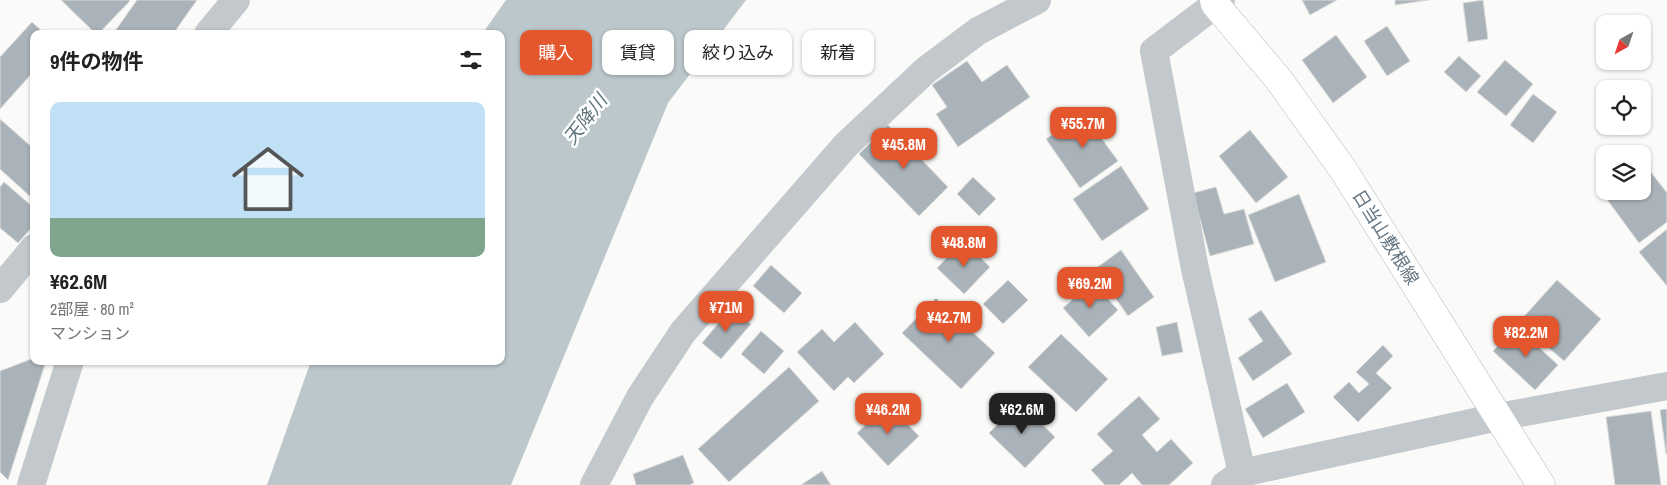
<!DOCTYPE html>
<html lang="ja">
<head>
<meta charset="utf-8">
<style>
  body { margin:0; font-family:"Archivo Narrow","Noto Sans JP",sans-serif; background:#f6f6f6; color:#222; height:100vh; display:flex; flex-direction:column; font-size:19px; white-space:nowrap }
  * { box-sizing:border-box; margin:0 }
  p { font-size:16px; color:#767676 }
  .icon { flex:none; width:28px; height:28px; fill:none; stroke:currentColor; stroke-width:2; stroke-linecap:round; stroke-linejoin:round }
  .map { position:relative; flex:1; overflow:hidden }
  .drawer { position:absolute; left:30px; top:30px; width:475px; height:335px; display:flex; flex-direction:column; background:#fff; border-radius:10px; box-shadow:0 1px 4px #0004 }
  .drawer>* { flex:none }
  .hud { position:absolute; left:520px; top:30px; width:475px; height:45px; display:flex; gap:10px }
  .needle { width:32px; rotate:220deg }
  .controls { position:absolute; left:1596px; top:15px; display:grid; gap:10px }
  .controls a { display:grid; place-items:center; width:55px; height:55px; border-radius:10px; background:#fff; box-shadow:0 1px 4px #0004; font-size:25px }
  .price { position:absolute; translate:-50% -42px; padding:0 11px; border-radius:10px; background:#e4572e; color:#fff; font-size:16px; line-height:32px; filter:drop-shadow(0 1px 2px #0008) }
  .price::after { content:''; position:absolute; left:50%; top:30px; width:15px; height:11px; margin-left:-8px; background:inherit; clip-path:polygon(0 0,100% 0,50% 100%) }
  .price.active { background:#222; color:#fff }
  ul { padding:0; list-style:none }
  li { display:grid; align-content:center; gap:10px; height:265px; padding:0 20px }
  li+li { border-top:1px solid #e0e0e0 }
  li span { display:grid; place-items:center; height:155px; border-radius:10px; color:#555 }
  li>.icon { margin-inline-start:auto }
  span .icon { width:90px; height:90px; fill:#fffc; stroke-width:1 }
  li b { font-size:21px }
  h2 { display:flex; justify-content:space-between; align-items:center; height:60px; padding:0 20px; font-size:21px }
  .chip { padding:0 18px; border-radius:10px; background:#fff; box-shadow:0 1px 4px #0004; font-size:18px; line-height:45px }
  .chip.active { background:#e4572e; color:#fff }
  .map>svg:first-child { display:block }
</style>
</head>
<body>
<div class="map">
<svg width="1667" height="485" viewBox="0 0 1667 485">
  <rect width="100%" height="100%" fill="#fafaf8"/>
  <!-- water -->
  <path fill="#bbc7cb" d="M 506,0 L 746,0 L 668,103 L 511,485 L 267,485 L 311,361 L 501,361 L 501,34 L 482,34 Z"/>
  <!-- building -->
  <path fill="#aab3b9" stroke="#dcdcda" d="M 61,0 L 129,0 L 130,1 L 98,34 L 96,34 Z
    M 137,0 L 197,0 L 173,34 L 113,34 Z
    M 1302,0 L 1337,0 L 1310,15 Z
    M 1395,0 L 1429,0 L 1395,5 Z
    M 1483,0 L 1488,39 L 1468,42 L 1463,3 Z
    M 32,22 L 45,34 L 34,34 L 34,71 L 0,109 L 0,57 Z
    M 1387,26 L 1410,61 L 1387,76 L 1364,41 Z
    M 1336,35 L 1367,77 L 1333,103 L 1302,60 Z
    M 1459,56 L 1481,76 L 1466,92 L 1444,72 Z
    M 1505,60 L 1533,84 L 1506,116 L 1477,92 Z
    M 967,61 L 982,82 L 1007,65 L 1030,97 L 958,147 L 936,114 L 947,107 L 932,85 Z
    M 1533,94 L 1557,112 L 1533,143 L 1510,125 Z
    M 1084,113 L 1090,123 L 1101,116 L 1112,131 L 1102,139 L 1118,161 L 1080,188 L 1046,139 Z
    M 0,119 L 34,149 L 34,200 L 0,169 Z
    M 888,125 L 948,187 L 919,216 L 859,154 Z
    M 1250,130 L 1288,177 L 1256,203 L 1219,156 Z
    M 1644,163 L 1667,193 L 1667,222 L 1639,243 L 1603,194 L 1606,191 L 1642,191 L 1642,165 Z
    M 1121,166 L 1149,209 L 1102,241 L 1073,199 Z
    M 973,177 L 996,199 L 979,216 L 957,194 Z
    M 4,182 L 34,208 L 34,225 L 18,243 L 0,228 L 0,187 Z
    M 1216,187 L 1224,214 L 1244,209 L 1254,244 L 1210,256 L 1193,193 Z
    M 1299,194 L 1326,262 L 1275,282 L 1248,215 Z
    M 1667,229 L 1667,286 L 1639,252 Z
    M 963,241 L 990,267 L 964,294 L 937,268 Z
    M 1121,250 L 1154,297 L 1128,316 L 1095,269 Z
    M 771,265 L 802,293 L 784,313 L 753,286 Z
    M 1008,280 L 1028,300 L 1003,324 L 983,304 Z
    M 1557,280 L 1601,319 L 1564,361 L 1519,322 Z
    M 1092,282 L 1118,310 L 1089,337 L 1063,308 Z
    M 936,298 L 995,353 L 961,389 L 902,333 Z
    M 731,308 L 751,324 L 721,359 L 702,343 Z
    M 1261,310 L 1292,354 L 1253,381 L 1238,358 L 1263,341 L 1248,319 Z
    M 855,322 L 884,354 L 854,383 L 848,377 L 834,391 L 797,352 L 822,329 L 834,342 Z
    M 1177,322 L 1183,352 L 1162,356 L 1156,327 Z
    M 1517,327 L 1558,365 L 1535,390 L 1493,351 Z
    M 761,331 L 784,351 L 764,374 L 741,354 Z
    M 1061,334 L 1108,379 L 1076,412 L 1028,367 Z
    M 1383,345 L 1393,356 L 1376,373 L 1392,388 L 1358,422 L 1333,397 L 1349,382 L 1359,393 L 1369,384 L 1356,372 Z
    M 34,358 L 34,361 L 46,361 L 8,480 L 0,472 L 0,371 Z
    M 789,367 L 819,401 L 729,482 L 698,449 Z
    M 1287,383 L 1305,412 L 1263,438 L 1245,409 Z
    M 1139,396 L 1160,419 L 1142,435 L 1157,452 L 1171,439 L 1193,463 L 1169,485 L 1142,485 L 1132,473 L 1119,485 L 1105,485 L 1091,470 L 1113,451 L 1097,434 Z
    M 1019,402 L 1055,437 L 1025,468 L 989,433 Z
    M 888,404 L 919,436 L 888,466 L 857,433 Z
    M 1667,409 L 1667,454 L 1666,454 L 1660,410 Z
    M 1651,411 L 1661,485 L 1615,485 L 1606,417 Z
    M 683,455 L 694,483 L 689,485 L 636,485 L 633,474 Z
    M 822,471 L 831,485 L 801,485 Z"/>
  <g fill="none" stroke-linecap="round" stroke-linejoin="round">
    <!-- secondary casing -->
    <g stroke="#b3babf" stroke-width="29">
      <path id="secondary" d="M 1214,0 L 1215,4 L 1279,80 L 1344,171 L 1541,485"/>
    </g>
    <!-- minor -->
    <path stroke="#c3c8cc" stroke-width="28" d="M 1221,0 L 1154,51 L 1195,269 L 1242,473
      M 208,34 L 236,0
      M 0,289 L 34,248
      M 31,485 L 70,361
      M 594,485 L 640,397 L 683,332 L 846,145 L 926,70 L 978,31 L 1037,0
      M 1225,485 L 1242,473 L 1498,417 L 1667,386"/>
    <!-- secondary -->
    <use href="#secondary" stroke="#fff" stroke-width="28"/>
  </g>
  <g text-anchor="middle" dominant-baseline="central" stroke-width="5" stroke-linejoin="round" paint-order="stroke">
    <!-- street labels -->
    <g font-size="18" fill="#657683" stroke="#fff">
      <text transform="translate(1386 237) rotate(58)">日当山敷根線</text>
    </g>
    <!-- water labels -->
    <g font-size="19" font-style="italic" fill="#60757c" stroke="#fff">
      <text transform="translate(585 119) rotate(-52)">天降川</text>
    </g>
  </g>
</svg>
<div class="controls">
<a><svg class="needle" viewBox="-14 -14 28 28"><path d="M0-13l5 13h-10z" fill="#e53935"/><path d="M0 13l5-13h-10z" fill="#767676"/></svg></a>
<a><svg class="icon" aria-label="locate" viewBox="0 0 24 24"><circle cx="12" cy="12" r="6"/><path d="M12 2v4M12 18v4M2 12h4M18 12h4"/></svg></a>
<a><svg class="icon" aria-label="layers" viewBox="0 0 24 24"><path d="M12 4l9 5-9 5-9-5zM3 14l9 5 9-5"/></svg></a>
</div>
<b class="price" style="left:1083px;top:149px">¥55.7M</b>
<b class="price" style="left:904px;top:170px">¥45.8M</b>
<b class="price" style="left:964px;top:268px">¥48.8M</b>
<b class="price" style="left:1090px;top:309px">¥69.2M</b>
<b class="price" style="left:726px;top:333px">¥71M</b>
<b class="price" style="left:949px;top:343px">¥42.7M</b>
<b class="price" style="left:1526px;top:358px">¥82.2M</b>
<b class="price" style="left:888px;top:435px">¥46.2M</b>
<b class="price active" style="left:1022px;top:435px">¥62.6M</b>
<div class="hud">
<a class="chip active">購入</a>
<a class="chip">賃貸</a>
<a class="chip">絞り込み</a>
<a class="chip">新着</a>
</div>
<section class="drawer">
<h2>9件の物件<svg class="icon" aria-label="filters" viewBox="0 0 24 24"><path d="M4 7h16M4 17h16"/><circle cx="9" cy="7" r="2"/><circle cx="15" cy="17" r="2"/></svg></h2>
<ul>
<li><span style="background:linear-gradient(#bfe0f5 75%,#7fa58c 0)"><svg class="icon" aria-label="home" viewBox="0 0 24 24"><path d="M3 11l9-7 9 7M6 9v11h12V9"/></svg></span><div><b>¥62.6M</b><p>2部屋 · 80 m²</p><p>マンション</p></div></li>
</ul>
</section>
</div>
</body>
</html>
